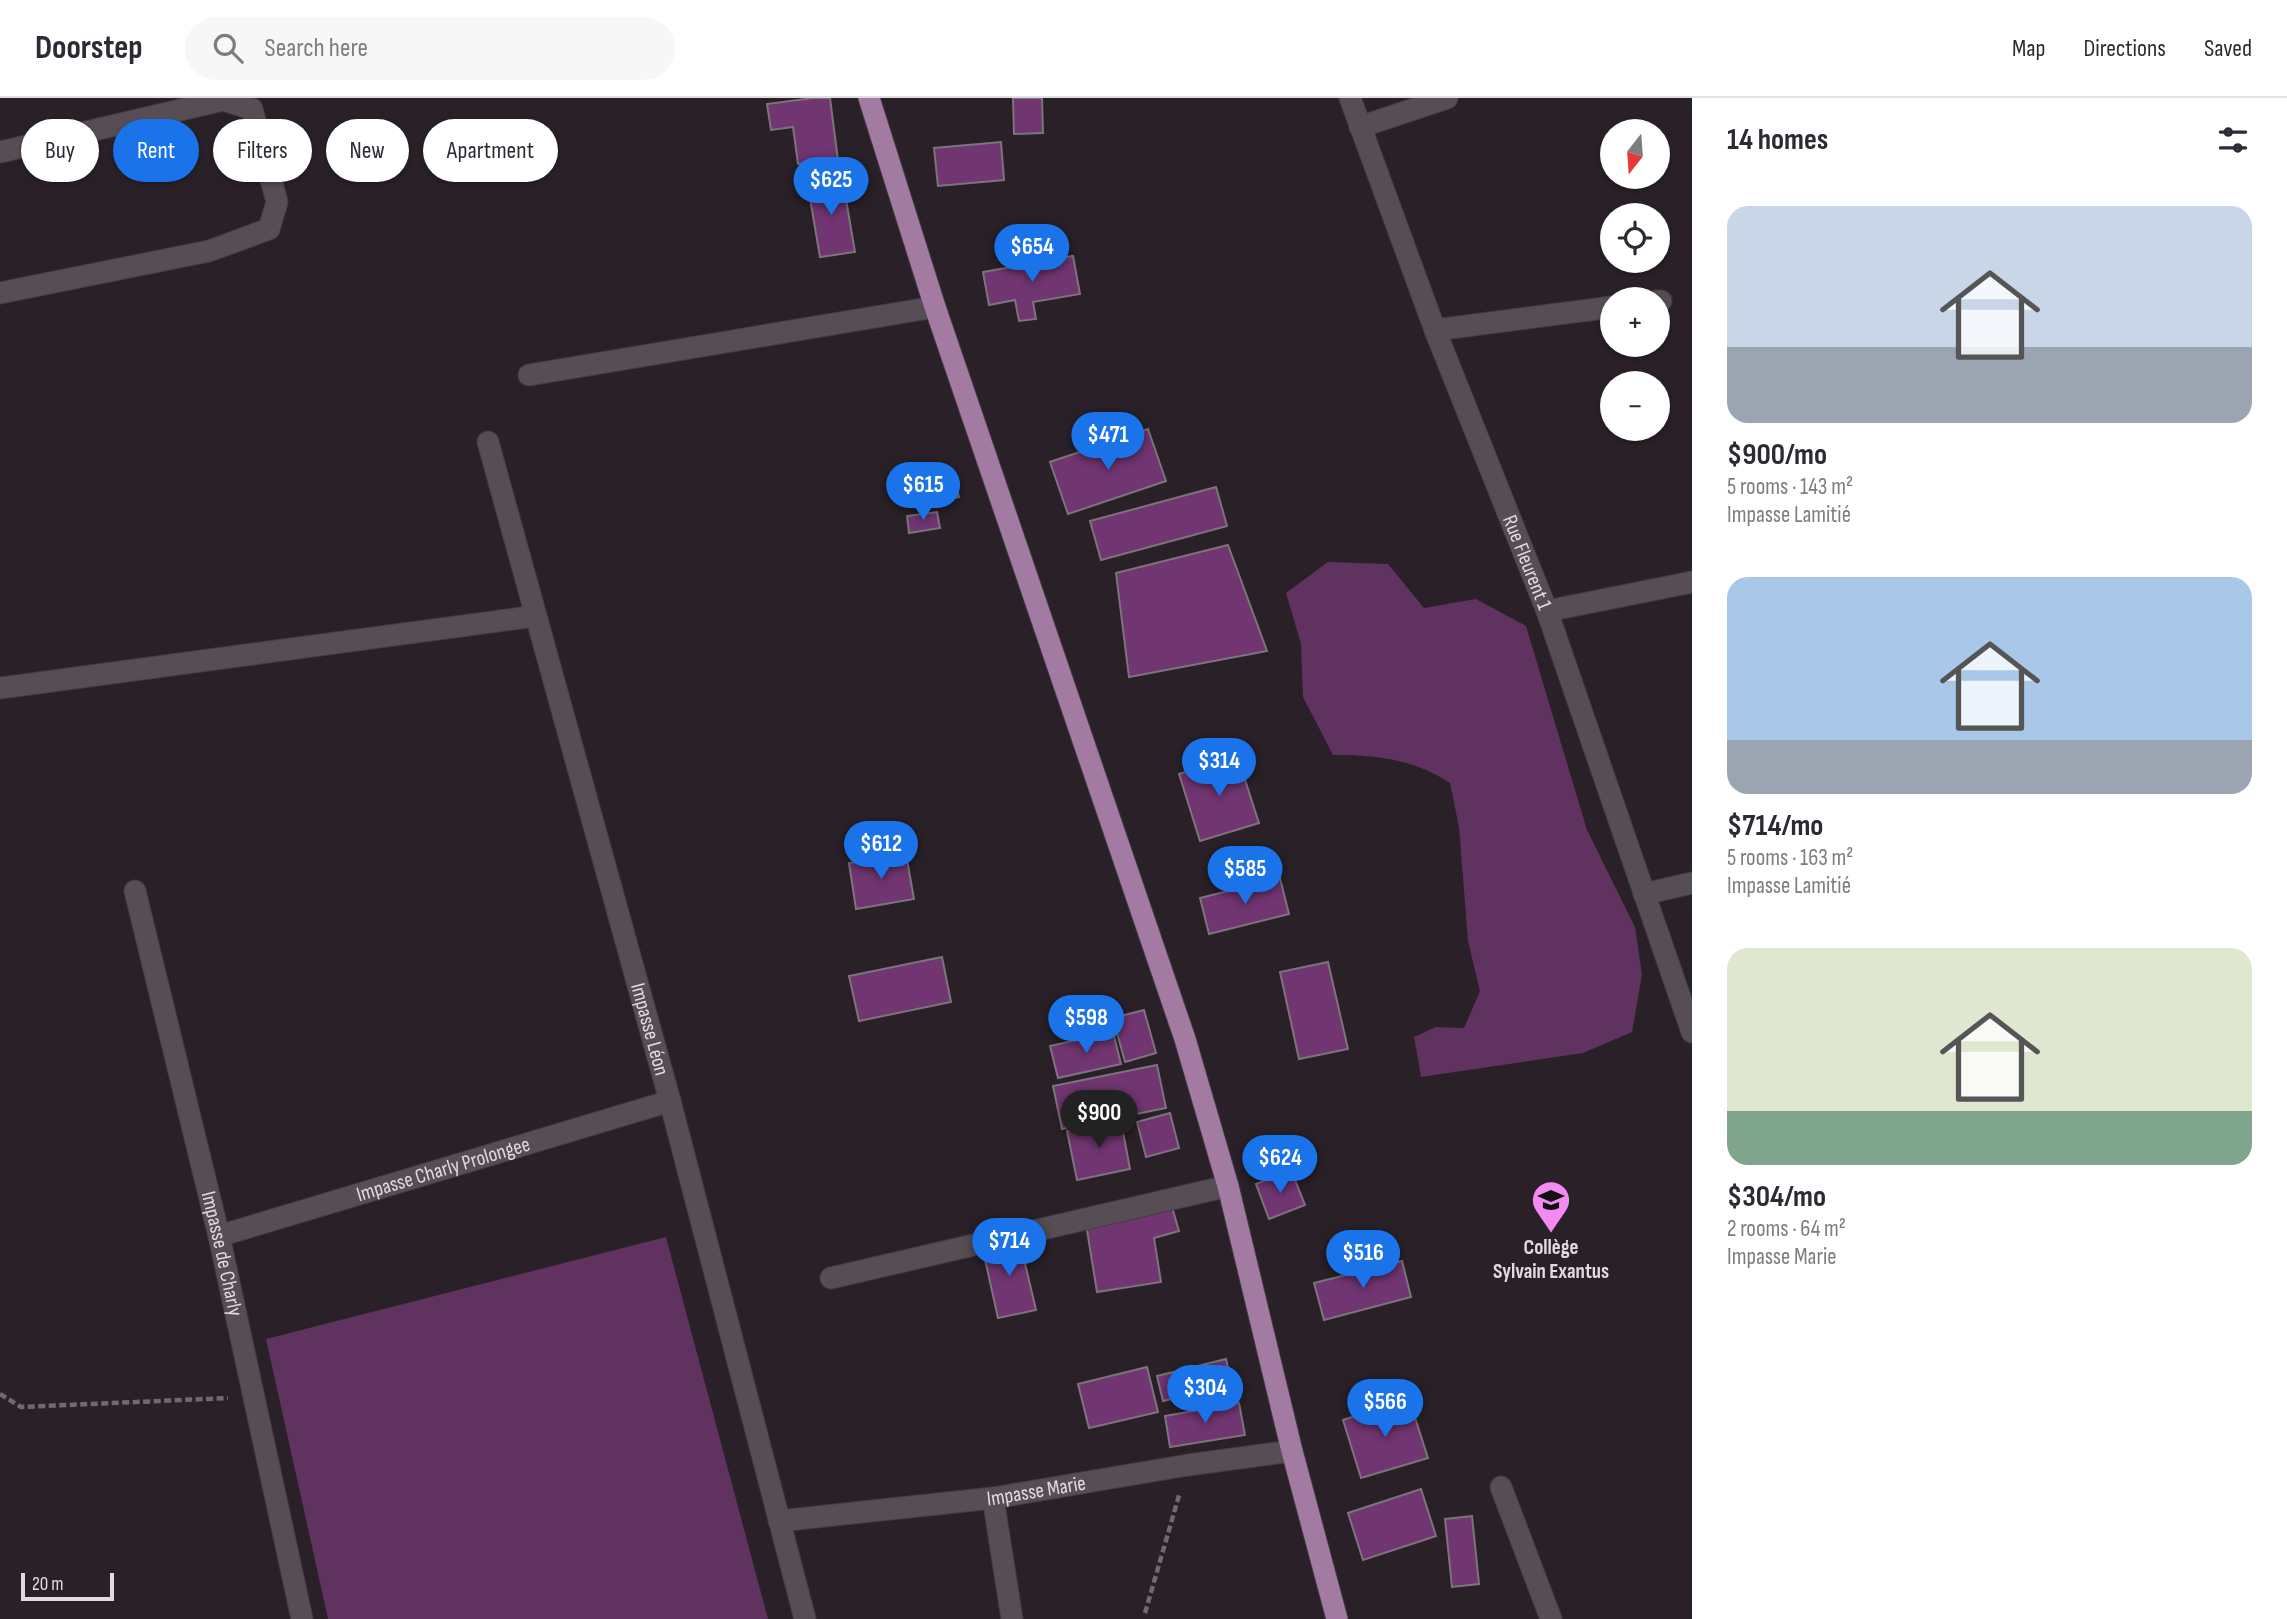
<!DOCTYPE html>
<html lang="en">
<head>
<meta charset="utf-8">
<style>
  body { margin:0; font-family:"Sofia Sans Condensed",sans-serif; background:#f7f7f7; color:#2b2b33; height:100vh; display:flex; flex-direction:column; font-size:26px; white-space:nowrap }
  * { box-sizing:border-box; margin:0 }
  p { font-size:23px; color:#7c7c81 }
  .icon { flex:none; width:38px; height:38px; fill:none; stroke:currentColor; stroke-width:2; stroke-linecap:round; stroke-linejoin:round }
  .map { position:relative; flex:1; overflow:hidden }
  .details { display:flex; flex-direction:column; background:#fff; width:595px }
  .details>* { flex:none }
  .hud { position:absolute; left:21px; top:21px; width:665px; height:63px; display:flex; gap:14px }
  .needle { width:46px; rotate:197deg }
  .tools { position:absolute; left:1600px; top:21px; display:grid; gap:14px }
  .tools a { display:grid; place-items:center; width:70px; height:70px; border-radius:50%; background:#fff; box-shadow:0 2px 5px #0004; font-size:35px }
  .scale { position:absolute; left:21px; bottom:18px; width:93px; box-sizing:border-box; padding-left:7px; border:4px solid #e0dbe0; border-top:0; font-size:19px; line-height:24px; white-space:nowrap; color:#e0dbe0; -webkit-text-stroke:5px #292028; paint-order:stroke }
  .price { position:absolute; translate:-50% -60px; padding:0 16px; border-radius:24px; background:#1a73e8; color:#fff; font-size:23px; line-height:46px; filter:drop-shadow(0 2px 4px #0008) }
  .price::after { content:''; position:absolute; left:50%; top:42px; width:21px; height:16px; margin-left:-10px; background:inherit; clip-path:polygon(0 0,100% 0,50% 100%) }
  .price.on { background:#222; color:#fff }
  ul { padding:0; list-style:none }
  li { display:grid; align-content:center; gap:14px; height:371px; padding:0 35px }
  li span { display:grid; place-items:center; height:217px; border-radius:21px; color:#555 }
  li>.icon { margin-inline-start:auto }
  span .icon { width:126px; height:126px; fill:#fffc; stroke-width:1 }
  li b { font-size:30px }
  h2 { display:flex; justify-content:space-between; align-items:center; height:84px; padding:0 35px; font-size:30px }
  .pill { padding:0 24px; border-radius:32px; background:#fff; box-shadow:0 2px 5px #0004; font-size:24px; line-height:63px }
  .pill.on { background:#1a73e8; color:#fff }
  header { display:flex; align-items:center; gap:42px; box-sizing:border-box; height:98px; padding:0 35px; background:#fff; border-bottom:2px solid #e1e1e2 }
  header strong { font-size:33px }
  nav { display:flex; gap:38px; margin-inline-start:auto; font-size:24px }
  .search { width:490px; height:63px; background:#f7f7f7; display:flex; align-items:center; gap:18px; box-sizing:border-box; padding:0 24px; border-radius:38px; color:#7c7c81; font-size:26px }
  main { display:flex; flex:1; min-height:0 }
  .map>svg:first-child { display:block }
</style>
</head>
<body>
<header>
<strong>Doorstep</strong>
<div class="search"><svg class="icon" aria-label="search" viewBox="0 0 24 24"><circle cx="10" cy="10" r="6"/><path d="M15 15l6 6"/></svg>Search here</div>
<nav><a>Map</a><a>Directions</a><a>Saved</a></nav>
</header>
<main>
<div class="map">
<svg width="1692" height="1521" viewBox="0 0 1692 1521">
  <rect width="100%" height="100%" fill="#292028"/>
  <!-- green -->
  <path fill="#5f325f" d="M 1328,464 L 1388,466 L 1424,510 L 1476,501 L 1526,528 L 1587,732 L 1635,829 L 1642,877 L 1632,934 L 1583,955 L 1421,979 L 1414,939 L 1436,929 L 1464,930 L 1480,893 L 1468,843 L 1459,729 L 1450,685 C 1413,661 1377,657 1333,657 L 1303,599 L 1301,546 L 1286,495 Z
    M 666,1139 L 768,1521 L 328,1521 L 266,1241 Z"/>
  <!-- building -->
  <path fill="#713571" stroke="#7d737c" stroke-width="2" d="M 813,0 L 830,0 L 838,62 L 798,66 L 793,29 L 771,32 L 767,6 Z
    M 1013,0 L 1042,0 L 1043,35 L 1014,36 Z
    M 1001,44 L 1004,82 L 938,88 L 934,50 Z
    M 842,78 L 855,154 L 820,159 L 807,83 Z
    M 1073,158 L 1080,196 L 1033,204 L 1036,221 L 1019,223 L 1015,202 L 989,207 L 983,174 Z
    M 1148,331 L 1166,383 L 1068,416 L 1050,364 Z
    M 953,375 L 959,399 L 946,402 L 941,378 Z
    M 1216,389 L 1227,428 L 1101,462 L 1090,423 Z
    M 937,414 L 940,430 L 909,435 L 907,418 Z
    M 1228,447 L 1267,553 L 1129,579 L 1116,475 Z
    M 1237,657 L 1259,725 L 1200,743 L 1179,676 Z
    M 906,756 L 914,801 L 856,811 L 849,765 Z
    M 1280,780 L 1289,816 L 1209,836 L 1200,800 Z
    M 942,859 L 951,904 L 859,923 L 849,878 Z
    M 1328,864 L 1348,951 L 1299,961 L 1280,874 Z
    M 1144,912 L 1156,955 L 1125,964 L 1113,920 Z
    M 1113,934 L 1121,966 L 1058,980 L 1050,948 Z
    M 1157,967 L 1166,1010 L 1062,1031 L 1053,988 Z
    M 1170,1015 L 1179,1050 L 1146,1059 L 1137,1024 Z
    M 1121,1023 L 1130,1071 L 1077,1082 L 1067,1033 Z
    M 1291,1072 L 1305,1107 L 1269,1121 L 1256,1086 Z
    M 1172,1109 L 1179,1133 L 1154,1140 L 1161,1184 L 1097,1194 L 1086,1126 Z
    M 1019,1140 L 1036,1212 L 998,1220 L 982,1148 Z
    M 1402,1163 L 1411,1199 L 1324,1222 L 1314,1185 Z
    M 1226,1261 L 1232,1287 L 1163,1303 L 1157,1278 Z
    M 1147,1269 L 1158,1314 L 1089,1330 L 1078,1286 Z
    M 1409,1301 L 1428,1360 L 1361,1380 L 1343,1322 Z
    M 1239,1305 L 1245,1337 L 1170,1349 L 1165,1318 Z
    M 1421,1391 L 1436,1438 L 1363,1462 L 1348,1415 Z
    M 1472,1418 L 1479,1486 L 1452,1489 L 1445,1421 Z"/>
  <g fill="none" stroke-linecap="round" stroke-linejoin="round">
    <!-- minor casing -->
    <g stroke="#433c43" stroke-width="23">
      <g id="minor">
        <path id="s1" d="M 1350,0 L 1435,232 L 1547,513 L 1692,934"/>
        <path d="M 1360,29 L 1447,0"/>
        <path d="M 0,54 L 223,2 L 252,11 L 277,104 L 269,131 L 209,153 L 0,195"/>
        <path d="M 1657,203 L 1661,203"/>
        <path d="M 1435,232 L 1612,209"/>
        <path d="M 529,277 L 935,209"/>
        <path id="s2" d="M 488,344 L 670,1003 L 805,1521"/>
        <path d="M 1547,513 L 1692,484"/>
        <path d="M 0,590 L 536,518"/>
        <path id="s3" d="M 135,793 L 219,1138 L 302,1521"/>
        <path d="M 1644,796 L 1692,785"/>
        <path id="s4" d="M 219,1138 L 670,1003"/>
        <path d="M 831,1180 L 1228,1088"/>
        <path d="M 1501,1389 L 1551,1521"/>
        <path d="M 993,1400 L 1012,1521"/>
        <path id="s5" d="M 779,1423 L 993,1400 L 1188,1367 L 1292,1353"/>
      </g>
    </g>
    <!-- major casing -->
    <g stroke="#433c43" stroke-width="23">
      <path id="major" d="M 869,0 L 935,209 L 1185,941 L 1228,1088 L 1292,1353 L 1337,1521"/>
    </g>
    <!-- path -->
    <path stroke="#716970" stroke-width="4.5" stroke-dasharray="7 3.5" stroke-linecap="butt" d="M 0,1296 L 21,1309 L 228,1300
      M 1145,1515 L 1180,1394"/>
    <!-- minor -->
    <use href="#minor" stroke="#564d55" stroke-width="21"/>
    <!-- major -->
    <use href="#major" stroke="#a37aa2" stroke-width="21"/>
  </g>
  <!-- icons -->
  <defs>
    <g id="school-pin" transform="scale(2.0125)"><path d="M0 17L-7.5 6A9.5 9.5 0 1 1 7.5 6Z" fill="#f28af2" stroke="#292028"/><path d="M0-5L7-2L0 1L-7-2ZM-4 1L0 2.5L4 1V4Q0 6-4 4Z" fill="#111"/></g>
  </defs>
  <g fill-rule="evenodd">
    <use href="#school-pin" x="1551" y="1102"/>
  </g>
  <g text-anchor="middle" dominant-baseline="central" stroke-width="7" stroke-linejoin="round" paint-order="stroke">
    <!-- street labels -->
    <g font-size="21" fill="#e0dbe0" stroke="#292028">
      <text stroke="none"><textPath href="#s1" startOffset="497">Rue Fleurent 1</textPath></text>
      <text stroke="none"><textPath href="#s2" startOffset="609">Impasse Léon</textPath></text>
      <text stroke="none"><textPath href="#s4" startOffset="234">Impasse Charly Prolongee</textPath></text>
      <text stroke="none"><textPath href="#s3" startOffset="373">Impasse de Charly</textPath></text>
      <text stroke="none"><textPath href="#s5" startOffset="259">Impasse Marie</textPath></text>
    </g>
    <!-- poi labels -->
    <g font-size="21" font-weight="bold" fill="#e0dbe0" stroke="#292028">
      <text x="1551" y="1149">Collège<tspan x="1551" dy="24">Sylvain Exantus</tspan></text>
    </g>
  </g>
</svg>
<div class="tools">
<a><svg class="needle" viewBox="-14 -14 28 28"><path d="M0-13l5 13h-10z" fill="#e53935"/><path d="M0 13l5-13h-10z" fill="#7c7c81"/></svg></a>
<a><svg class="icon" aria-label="locate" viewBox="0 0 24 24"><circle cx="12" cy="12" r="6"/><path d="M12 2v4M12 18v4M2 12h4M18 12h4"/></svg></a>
<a>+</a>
<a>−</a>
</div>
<div class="scale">20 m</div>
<b class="price" style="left:831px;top:119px">$625</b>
<b class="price" style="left:1032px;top:186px">$654</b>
<b class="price" style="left:1108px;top:374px">$471</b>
<b class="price" style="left:923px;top:424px">$615</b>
<b class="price" style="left:1219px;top:700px">$314</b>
<b class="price" style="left:881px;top:783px">$612</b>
<b class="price" style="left:1245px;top:808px">$585</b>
<b class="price" style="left:1086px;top:957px">$598</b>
<b class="price on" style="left:1099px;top:1052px">$900</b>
<b class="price" style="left:1280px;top:1097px">$624</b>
<b class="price" style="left:1009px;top:1180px">$714</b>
<b class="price" style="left:1363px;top:1192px">$516</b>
<b class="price" style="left:1205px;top:1327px">$304</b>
<b class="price" style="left:1385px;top:1341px">$566</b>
<div class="hud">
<a class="pill">Buy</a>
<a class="pill on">Rent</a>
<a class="pill">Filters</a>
<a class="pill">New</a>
<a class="pill">Apartment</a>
</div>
</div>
<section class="details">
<h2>14 homes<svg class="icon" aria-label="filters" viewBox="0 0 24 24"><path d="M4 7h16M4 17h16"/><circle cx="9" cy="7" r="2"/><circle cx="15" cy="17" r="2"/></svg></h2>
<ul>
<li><span style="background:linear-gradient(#c9d6e8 65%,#9aa5b1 0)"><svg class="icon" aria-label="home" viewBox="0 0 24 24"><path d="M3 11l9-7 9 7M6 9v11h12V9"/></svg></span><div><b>$900/mo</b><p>5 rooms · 143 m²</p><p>Impasse Lamitié</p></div></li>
<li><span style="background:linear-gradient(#a9c7e8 75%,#9aa5b1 0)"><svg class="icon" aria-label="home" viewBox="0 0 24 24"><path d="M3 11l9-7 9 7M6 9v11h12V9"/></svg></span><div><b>$714/mo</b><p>5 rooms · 163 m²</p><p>Impasse Lamitié</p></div></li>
<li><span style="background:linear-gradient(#dfe7d0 75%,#7fa58c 0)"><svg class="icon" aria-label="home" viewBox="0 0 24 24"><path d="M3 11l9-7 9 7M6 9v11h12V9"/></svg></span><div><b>$304/mo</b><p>2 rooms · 64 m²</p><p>Impasse Marie</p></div></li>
</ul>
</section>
</main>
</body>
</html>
